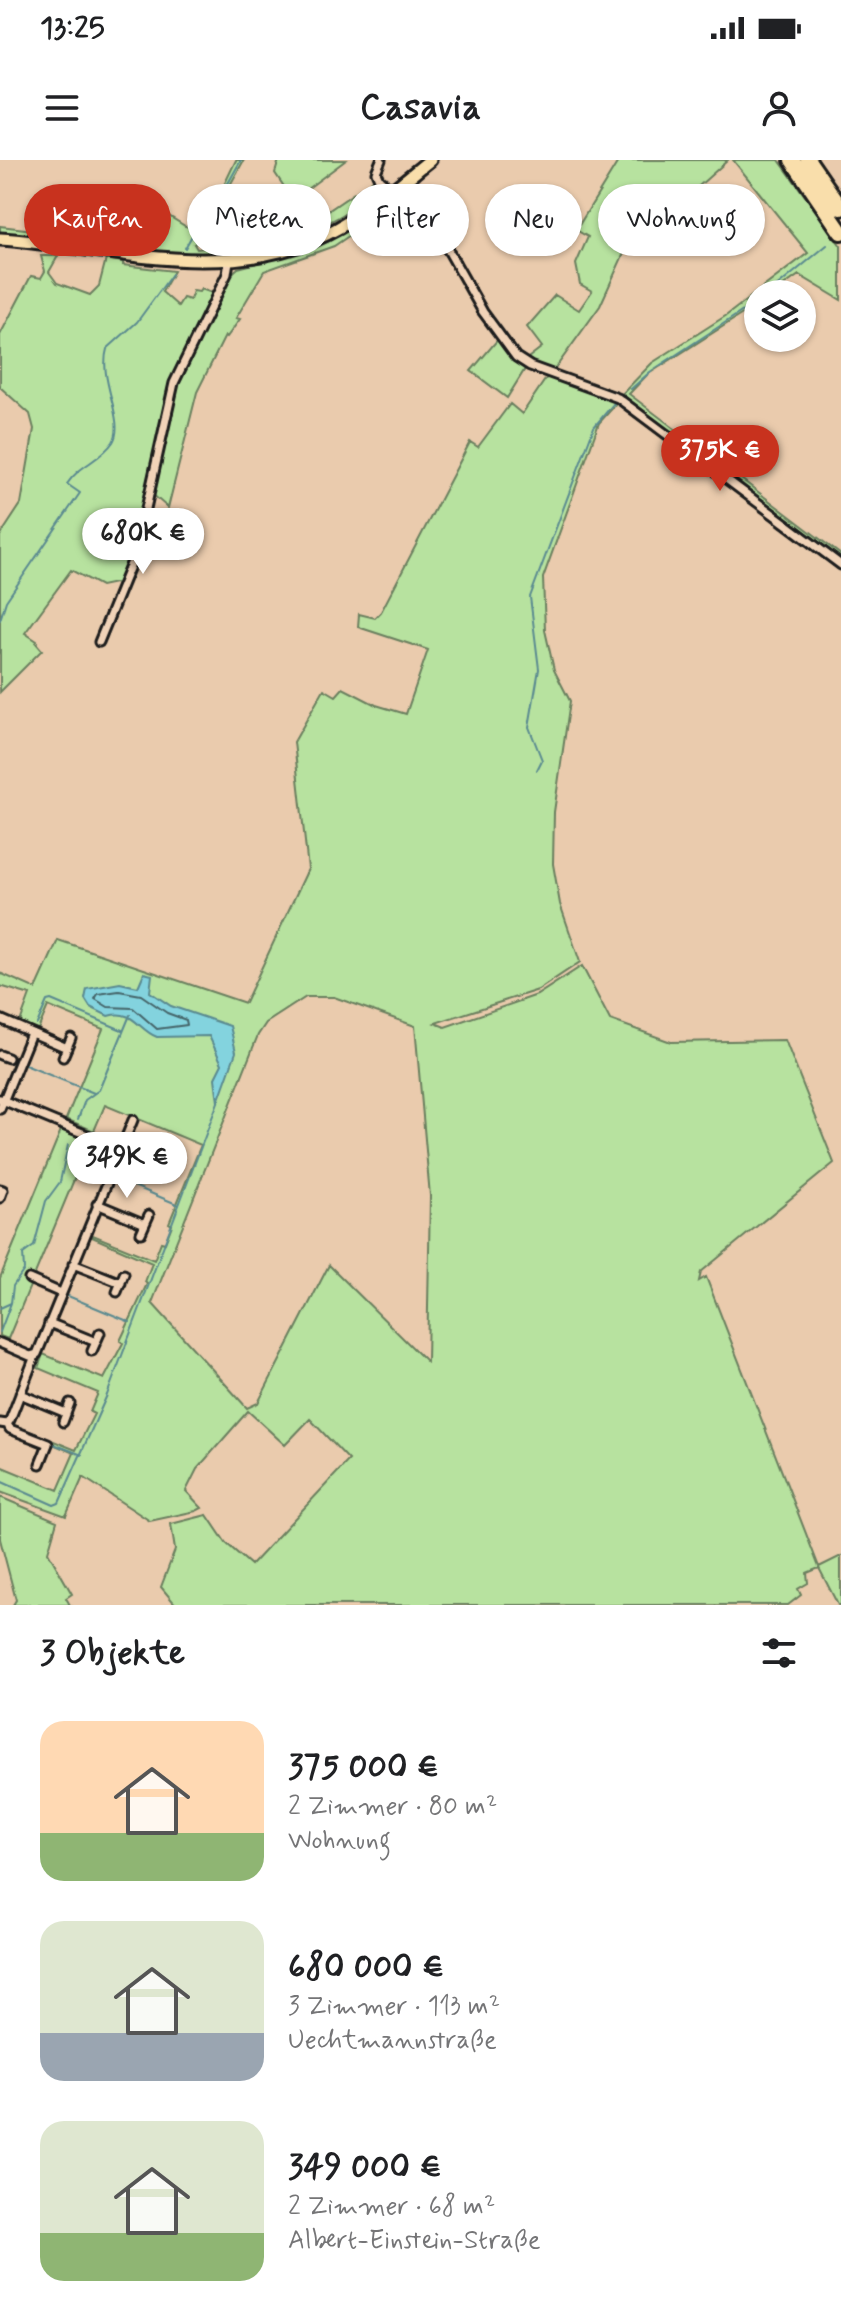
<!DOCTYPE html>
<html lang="de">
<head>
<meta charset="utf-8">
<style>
  body { margin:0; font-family:Mynerve,sans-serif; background:#f2f2f2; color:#202124; height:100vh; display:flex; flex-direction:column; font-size:30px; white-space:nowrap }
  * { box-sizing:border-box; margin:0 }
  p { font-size:26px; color:#757577 }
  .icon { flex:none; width:44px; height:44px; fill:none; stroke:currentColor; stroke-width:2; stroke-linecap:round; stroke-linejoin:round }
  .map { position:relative; height:1445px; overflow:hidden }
  .sheet { display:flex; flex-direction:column; background:#fff; flex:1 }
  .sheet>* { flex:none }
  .banner { position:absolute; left:24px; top:24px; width:794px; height:72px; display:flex; gap:16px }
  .controls { position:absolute; left:744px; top:120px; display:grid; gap:16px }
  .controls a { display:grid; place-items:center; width:72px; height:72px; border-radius:50%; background:#fff; box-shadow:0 2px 6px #0004; font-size:40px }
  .price { position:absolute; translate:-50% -68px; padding:0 18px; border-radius:28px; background:#fff; color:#222; font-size:26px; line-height:52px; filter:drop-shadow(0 2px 4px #0008) }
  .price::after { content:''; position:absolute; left:50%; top:48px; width:24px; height:18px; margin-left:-12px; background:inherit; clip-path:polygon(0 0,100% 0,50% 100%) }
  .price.selected { background:#c8321e; color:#fff }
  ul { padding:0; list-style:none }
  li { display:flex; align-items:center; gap:24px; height:200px; padding:0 40px }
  li span { display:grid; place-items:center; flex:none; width:224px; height:160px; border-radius:24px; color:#555 }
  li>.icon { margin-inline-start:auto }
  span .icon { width:96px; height:96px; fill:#fffc; stroke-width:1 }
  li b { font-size:34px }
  h2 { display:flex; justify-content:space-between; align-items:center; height:96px; padding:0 40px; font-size:34px }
  .pill { padding:0 28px; border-radius:36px; background:#fff; box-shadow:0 2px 6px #0004; font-size:28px; line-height:72px }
  .pill.selected { background:#c8321e; color:#fff }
  .status { display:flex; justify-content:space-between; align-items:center; height:56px; padding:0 40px; background:#fff; direction:ltr }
  .status svg { height:22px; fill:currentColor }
  header { display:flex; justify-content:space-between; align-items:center; height:104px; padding:0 40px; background:#fff; font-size:36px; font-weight:700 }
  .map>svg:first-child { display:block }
</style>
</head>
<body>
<div class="status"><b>13:25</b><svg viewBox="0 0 49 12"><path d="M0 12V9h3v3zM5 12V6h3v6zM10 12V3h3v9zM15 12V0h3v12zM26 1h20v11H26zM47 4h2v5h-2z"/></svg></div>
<header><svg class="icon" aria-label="menu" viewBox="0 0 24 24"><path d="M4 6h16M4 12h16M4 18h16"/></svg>Casavia<svg class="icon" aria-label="person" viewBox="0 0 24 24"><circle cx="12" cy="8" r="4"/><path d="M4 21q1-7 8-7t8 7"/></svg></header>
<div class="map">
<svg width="841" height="1445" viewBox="0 0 841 1445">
  <rect width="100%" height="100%" fill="#eacbad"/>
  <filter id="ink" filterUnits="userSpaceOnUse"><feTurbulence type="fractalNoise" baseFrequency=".0125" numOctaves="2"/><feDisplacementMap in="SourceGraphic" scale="16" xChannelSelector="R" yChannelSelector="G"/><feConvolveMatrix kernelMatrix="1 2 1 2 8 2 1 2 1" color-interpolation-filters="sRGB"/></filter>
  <g filter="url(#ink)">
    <!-- green -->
    <path fill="#b7e29f" stroke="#6a7f5e" stroke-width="2" fill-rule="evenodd" d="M 236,0 L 244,0 L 214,54 L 217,60 L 207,77 L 194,84 L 197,89 L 224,86 L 233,95 L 170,94 L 106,84 L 118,56 L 132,67 L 140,55 L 163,62 L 167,55 L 185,66 L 196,68 L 214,46 Z
      M 279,0 L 346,0 L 295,38 L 291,37 L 275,13 Z
      M 619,0 L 728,0 L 624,93 L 600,146 L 554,210 L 524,201 L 542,187 L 527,167 L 555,135 L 579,150 L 592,131 L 580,124 L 576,104 L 588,77 L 576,70 Z
      M 733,0 L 779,0 L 841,86 L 841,140 L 799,115 L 772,134 L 758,134 L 758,144 L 647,215 L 629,234 L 841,395 L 841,401 L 620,236 L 652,203 L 727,155 L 808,93 Z
      M 376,18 L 380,30 C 350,53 321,68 286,82 L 288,68 L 319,57 Z
      M 0,66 L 101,78 L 96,83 L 0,74 Z
      M 354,66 L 356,71 L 334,86 L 264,111 L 236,158 L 240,159 L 227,177 L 225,176 L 197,232 L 168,348 L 152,334 L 176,224 L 227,118 L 238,108 L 308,90 Z
      M 41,96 L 58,96 L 49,112 L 57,123 L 90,135 L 99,126 L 106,99 L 123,102 L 123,105 L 174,111 L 162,132 L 178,146 L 183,138 L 190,140 L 193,131 L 199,132 L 201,129 L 215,134 L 172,222 L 137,378 L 121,425 L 115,423 L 101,426 L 71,410 L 25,473 L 37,481 L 36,483 L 42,490 L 0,532 L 0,376 L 21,344 L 34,269 L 30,254 L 0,227 L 0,175 L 31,116 L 41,118 L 45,111 Z
      M 499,178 L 525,209 L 507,238 L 471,211 Z
      M 549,214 L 619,241 L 599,263 L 543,418 L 545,470 L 554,510 L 570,541 L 554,652 L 553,704 L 560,744 L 580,802 L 538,830 L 435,863 L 445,867 L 537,835 L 582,806 L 610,860 L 671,882 L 785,880 L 834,1003 L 701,1112 L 699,1121 L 706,1117 L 819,1407 L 841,1396 L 841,1445 L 838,1445 L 819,1408 L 807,1413 L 808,1423 L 798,1429 L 801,1435 L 788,1445 L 176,1445 L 161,1427 L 175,1390 L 171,1364 L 207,1355 L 226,1383 L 251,1405 L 349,1300 L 310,1259 L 285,1285 L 248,1251 L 197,1309 L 186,1331 L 202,1348 L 196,1351 L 150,1361 L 83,1317 L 66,1356 L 0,1332 L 0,1306 L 58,1330 L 74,1293 L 13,1267 L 14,1265 L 76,1290 L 94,1254 L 90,1252 L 98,1233 L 38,1208 L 43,1194 L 104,1219 L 123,1183 L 120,1181 L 147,1124 L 145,1122 L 152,1103 L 92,1077 L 93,1075 L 154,1100 L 161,1082 L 165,1083 L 172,1065 L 169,1063 L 201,985 L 105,945 L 94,971 L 66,959 L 103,869 L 48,846 L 37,872 L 19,865 L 30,835 L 0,826 L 0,813 L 36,829 L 58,780 L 245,843 L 308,709 L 294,582 L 324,529 L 336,536 L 343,528 L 376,545 L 406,554 L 428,490 L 358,467 L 359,454 L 375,458 L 381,452 L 470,282 L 478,287 L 510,244 L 522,254 ZM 306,837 L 334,837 L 415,866 L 430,1036 L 427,1202 L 329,1105 L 258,1243 L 247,1248 L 152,1143 L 258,875 L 266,863 Z
      M 61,970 L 90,981 L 8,1179 L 0,1176 L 0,1118 Z
      M 0,1337 L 57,1361 L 48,1392 L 72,1434 L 66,1438 L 70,1445 L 13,1445 L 16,1440 L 0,1379 Z"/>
    <!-- water -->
    <path fill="#83d3de" stroke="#5a8a90" stroke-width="2" d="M 144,813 L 152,815 L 150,832 L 171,846 L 230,866 L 236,892 L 218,942 L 215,918 L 222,904 L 209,876 L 157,877 C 137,869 134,849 108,856 L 90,847 L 85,839 L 87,829 L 120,823 L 138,827 Z"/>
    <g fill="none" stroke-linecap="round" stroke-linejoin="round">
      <!-- shore -->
      <path stroke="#45656a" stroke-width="2" d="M 119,831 L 141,835 L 167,853 L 186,860 L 187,865 L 157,869 L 133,848 L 108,847 L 95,839 L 98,834 Z"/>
      <!-- stream -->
      <path stroke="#5a8a90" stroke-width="2" d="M 185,88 L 194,72 L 211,54 L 241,0
        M 768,134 L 827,85
        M 631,229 L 650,212 L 758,141
        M 0,460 L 6,441 L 80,333 L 67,324 C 79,305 100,301 113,282 C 126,261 98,220 107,189 L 137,162 L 172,114
        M 537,610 L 542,600 L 529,567 L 539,509 L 530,437 L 594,267 L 615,242
        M 37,864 L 47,841 L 51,840 L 122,870
        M 25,905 L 94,933
        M 78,959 L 85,940 L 99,930 L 130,855
        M 117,1019 L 179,1045
        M 68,1136 L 130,1162
        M 0,1148 L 11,1143 L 13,1126 L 24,1110 L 23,1094 L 34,1086 L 46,1041 L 60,1022 L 68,985
        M 0,1172 L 11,1143
        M 51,1283 L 82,1295
        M 0,1321 L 54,1345 L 59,1343 L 107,1235 L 218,942"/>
      <!-- minor casing -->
      <g stroke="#1c1c1c" stroke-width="13">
        <path id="minor" d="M 381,0 L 376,12 L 379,19 L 417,51 L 448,90 L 483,152 L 516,197 L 530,206 L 618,238 L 841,405
          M 99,482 L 137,389 L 174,223 L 227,114 L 229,101
          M 0,859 L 67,888
          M 0,895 L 8,898
          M 63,897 L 71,878
          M 0,939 L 121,989
          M 0,949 L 31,873
          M 122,986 L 169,1005
          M 165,1015 L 173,996
          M 0,1029 L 3,1030 L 0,1038
          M 97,1044 L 145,1064
          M 141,1073 L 149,1055
          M 73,1104 L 121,1123
          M 29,1119 L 61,1133
          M 117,1132 L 124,1114
          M 49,1163 L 96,1182
          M 0,1183 L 30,1196 L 37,1194 L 133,960
          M 92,1191 L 100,1173
          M 20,1234 L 66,1253
          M 63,1262 L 70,1243
          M 0,1263 L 7,1264 L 10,1260 L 35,1196
          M 7,1264 L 10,1269 L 48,1284 L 40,1304"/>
      </g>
      <!-- primary casing -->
      <g stroke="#1c1c1c" stroke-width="17">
        <path id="primary" d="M 0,79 C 106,86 211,122 314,80 C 357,62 394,29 430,0"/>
      </g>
      <!-- motorway casing -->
      <g stroke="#1c1c1c" stroke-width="20">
        <path id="motorway" d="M 792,0 L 841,72
          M 808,0 L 841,48"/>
      </g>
      <!-- minor -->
      <use href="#minor" stroke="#f1d3b8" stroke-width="7"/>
      <!-- primary -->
      <use href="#primary" stroke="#f9deab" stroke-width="11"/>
      <!-- motorway -->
      <use href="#motorway" stroke="#f9deab" stroke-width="14"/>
    </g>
  </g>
</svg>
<div class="controls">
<a><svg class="icon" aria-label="layers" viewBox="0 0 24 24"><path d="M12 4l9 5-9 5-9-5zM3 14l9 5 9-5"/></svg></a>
</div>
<b class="price selected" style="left:720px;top:333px">375K €</b>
<b class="price" style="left:143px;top:416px">680K €</b>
<b class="price" style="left:127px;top:1040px">349K €</b>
<div class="banner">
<a class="pill selected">Kaufen</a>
<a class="pill">Mieten</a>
<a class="pill">Filter</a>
<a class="pill">Neu</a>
<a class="pill">Wohnung</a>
</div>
</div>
<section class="sheet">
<h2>3 Objekte<svg class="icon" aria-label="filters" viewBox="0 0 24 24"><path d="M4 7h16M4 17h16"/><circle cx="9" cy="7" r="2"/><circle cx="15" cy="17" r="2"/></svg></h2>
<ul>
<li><span style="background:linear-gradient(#ffd9b3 70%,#8fb573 0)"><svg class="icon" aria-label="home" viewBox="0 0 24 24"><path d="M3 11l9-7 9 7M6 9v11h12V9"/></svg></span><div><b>375 000 €</b><p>2 Zimmer · 80 m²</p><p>Wohnung</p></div></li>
<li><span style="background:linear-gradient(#dfe7d0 70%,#9aa5b1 0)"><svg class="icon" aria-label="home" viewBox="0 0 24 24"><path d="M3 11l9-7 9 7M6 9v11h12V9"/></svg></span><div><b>680 000 €</b><p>3 Zimmer · 113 m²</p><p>Uechtmannstraße</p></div></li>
<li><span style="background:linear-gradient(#dfe7d0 70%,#8fb573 0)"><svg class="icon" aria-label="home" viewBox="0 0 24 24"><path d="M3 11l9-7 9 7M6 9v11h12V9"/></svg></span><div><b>349 000 €</b><p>2 Zimmer · 68 m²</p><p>Albert-Einstein-Straße</p></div></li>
</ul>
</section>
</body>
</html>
